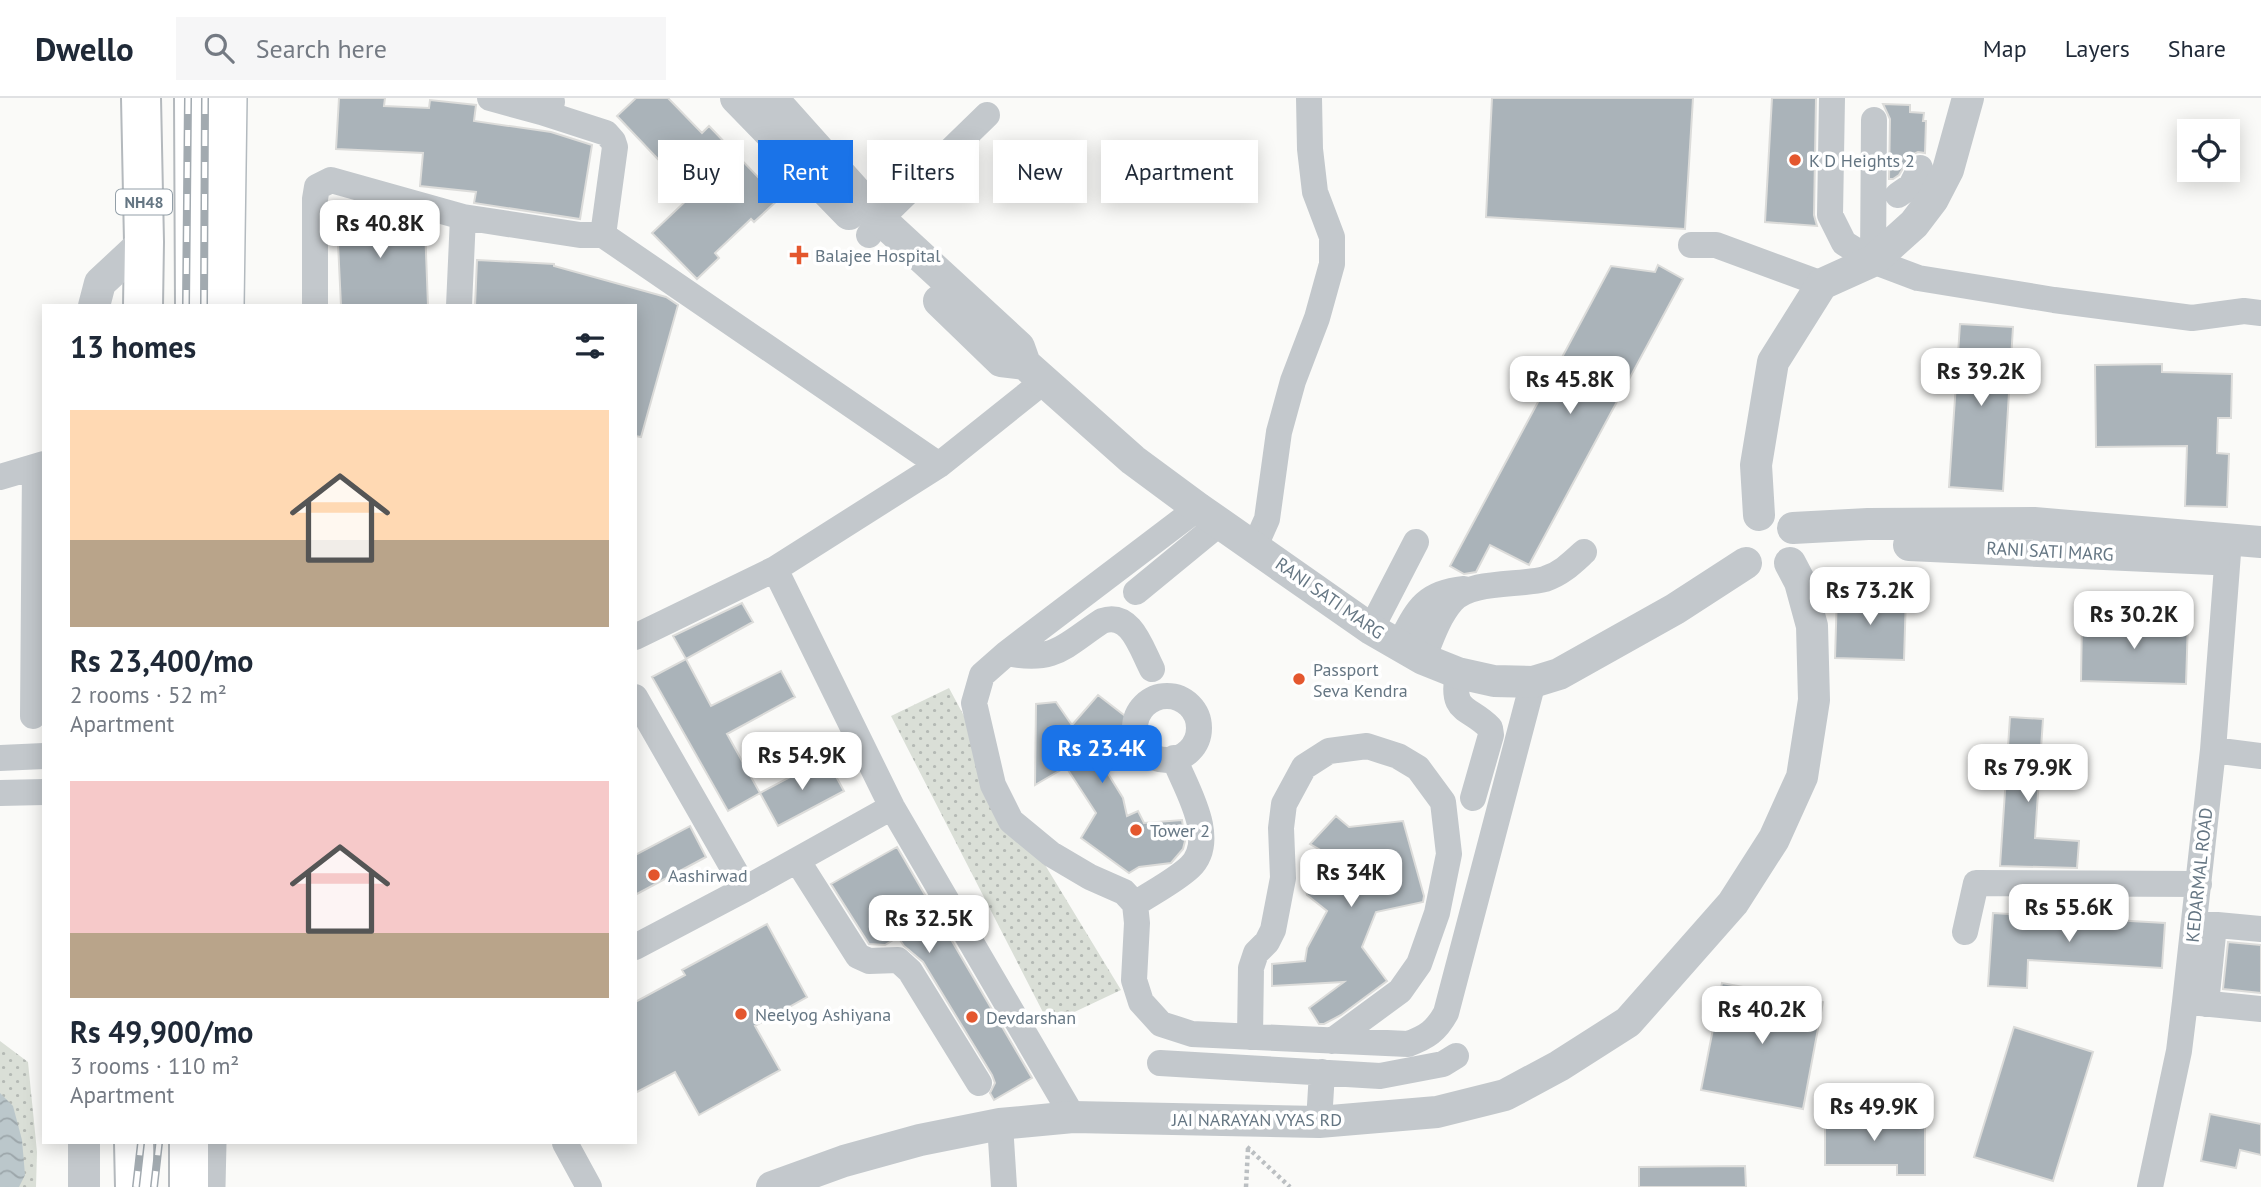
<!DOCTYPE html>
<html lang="en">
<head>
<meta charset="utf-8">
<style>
  body { margin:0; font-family:"PT Sans",sans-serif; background:#f6f6f7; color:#1f2937; height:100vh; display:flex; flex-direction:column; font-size:26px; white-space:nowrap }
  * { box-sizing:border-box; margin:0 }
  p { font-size:23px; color:#747a83 }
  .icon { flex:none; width:38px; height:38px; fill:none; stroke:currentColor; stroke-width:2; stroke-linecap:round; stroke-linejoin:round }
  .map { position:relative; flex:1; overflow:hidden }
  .sheet { position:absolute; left:42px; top:206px; width:595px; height:840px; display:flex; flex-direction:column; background:#fff; border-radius:0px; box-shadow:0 4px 18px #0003 }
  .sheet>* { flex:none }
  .top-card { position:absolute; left:658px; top:42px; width:665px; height:63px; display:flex; gap:14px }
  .controls { position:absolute; left:2177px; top:21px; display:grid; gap:14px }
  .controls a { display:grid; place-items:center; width:63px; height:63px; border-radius:0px; background:#fff; box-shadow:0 4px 18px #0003; font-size:35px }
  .price { position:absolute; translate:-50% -60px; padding:0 16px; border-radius:14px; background:#fff; color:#222; font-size:23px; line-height:46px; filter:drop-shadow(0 2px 4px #0008) }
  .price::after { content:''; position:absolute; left:50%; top:42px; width:21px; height:16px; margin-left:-10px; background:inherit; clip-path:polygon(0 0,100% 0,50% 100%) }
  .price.current { background:#1a73e8; color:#fff }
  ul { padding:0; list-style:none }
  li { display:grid; align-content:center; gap:14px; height:371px; padding:0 28px }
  li span { display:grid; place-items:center; height:217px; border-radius:0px; color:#555 }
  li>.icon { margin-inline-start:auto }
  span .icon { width:126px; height:126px; fill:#fffc; stroke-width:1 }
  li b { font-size:30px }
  h2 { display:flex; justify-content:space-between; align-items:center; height:84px; padding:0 28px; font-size:30px }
  .tag { padding:0 24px; border-radius:0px; background:#fff; box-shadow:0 4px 18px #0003; font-size:24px; line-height:63px }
  .tag.current { background:#1a73e8; color:#fff }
  header { display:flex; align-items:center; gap:42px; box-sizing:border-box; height:98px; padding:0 35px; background:#fff; border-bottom:2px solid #e0e1e3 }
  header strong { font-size:33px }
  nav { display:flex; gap:38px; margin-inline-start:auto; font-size:24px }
  .search { width:490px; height:63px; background:#f6f6f7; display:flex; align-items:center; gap:18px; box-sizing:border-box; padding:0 24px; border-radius:0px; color:#747a83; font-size:26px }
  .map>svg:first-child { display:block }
</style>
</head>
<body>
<header>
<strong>Dwello</strong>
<div class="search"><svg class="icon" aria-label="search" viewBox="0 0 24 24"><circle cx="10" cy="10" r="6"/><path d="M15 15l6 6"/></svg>Search here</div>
<nav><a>Map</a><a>Layers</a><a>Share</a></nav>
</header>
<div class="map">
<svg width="2261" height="1089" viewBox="0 0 2261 1089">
  <defs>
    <pattern id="grass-dots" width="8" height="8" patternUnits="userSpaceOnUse" patternTransform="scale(1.75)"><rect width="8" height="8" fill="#dadfd7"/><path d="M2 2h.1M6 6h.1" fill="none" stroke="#b4b9b4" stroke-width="1.8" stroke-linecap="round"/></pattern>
    <pattern id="water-waves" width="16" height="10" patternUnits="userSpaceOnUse" patternTransform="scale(1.75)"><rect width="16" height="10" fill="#bbc7cb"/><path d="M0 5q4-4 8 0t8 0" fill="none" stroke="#9ca6aa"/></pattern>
  </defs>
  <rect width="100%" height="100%" fill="#fafaf8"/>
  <!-- grass -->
  <path fill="url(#grass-dots)" d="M 949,590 L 1036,752 L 1121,892 L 1049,926 L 891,618 Z
    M 0,943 L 28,964 L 37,1054 L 36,1089 L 0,1089 Z"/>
  <!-- water -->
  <path fill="url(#water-waves)" d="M 0,995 L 13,1008 L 22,1042 L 25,1077 L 19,1089 L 0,1089 Z"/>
  <!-- building -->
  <path fill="#aab3b9" stroke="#dcdcda" stroke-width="2" d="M 339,0 L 385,0 L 384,8 L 429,10 L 430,2 L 476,7 L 474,23 L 551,34 L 592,47 L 580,121 L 474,105 L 476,94 L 420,88 L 423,55 L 336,51 Z
    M 636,0 L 668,0 L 702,35 L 709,28 L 779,101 L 754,124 L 751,121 L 715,155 L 719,160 L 697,181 L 652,135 L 692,97 L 617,18 Z
    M 1492,0 L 1693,0 L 1685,131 L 1486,119 Z
    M 1772,0 L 1816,0 L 1814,117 L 1817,128 L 1765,124 Z
    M 1883,6 L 1910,7 L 1910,14 L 1924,15 L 1923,23 L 1926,23 L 1925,55 L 1918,54 L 1911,57 L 1899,77 L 1893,81 L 1889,81 L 1890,21 Z
    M 336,103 L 347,103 L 376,111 L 377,129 L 425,128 L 428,208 L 341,208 Z
    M 477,162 L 554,166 L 554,168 L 666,199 L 678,207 L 641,339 L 635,338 L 635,208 L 475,208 Z
    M 1658,167 L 1683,181 L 1529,467 L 1490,447 L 1476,474 L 1464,476 L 1450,468 L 1611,168 L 1655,174 Z
    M 1960,226 L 2013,229 L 2003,393 L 1949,389 Z
    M 2162,266 L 2162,274 L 2232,276 L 2231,320 L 2218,320 L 2217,355 L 2229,356 L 2227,409 L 2185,408 L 2187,348 L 2096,349 L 2095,267 Z
    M 1837,496 L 1906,498 L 1904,562 L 1835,560 Z
    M 742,505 L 753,524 L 686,561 L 673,538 Z
    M 2082,521 L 2188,523 L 2186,586 L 2081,583 Z
    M 686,561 L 711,608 L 781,573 L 795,599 L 727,636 L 760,695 L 728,713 L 652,579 Z
    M 1098,597 L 1129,621 L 1102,653 L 1106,664 L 1102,666 L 1123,700 L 1127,718 L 1138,713 L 1144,725 L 1182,722 L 1185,743 L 1183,751 L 1171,765 L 1139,769 L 1129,775 L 1081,740 L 1096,715 L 1066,669 L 1035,687 L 1036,606 L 1056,604 L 1072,627 Z
    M 2010,619 L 2043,621 L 2035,740 L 2079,743 L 2077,770 L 2000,768 Z
    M 826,660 L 844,693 L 778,728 L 760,695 Z
    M 1336,718 L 1349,729 L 1403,723 L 1424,798 L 1423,804 L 1376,814 L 1362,849 L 1387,883 L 1341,917 L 1324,926 L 1319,926 L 1309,910 L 1344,884 L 1272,888 L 1272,866 L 1305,863 L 1307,850 L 1327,813 L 1307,797 L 1302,771 L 1322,753 L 1310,746 Z
    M 690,728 L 706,759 L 635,797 L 635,757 Z
    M 897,749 L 1032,980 L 994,1002 L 990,995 L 995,985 L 992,977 L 923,864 L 904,848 L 898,839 L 885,847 L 869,846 L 831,786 Z
    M 1993,815 L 2165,825 L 2162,870 L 2028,862 L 2027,890 L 1988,888 Z
    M 767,826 L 807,899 L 755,928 L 780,972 L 699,1017 L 675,974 L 635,995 L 635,904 L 685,877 L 682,872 Z
    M 2228,844 L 2261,847 L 2261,895 L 2223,891 Z
    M 1722,885 L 1823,904 L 1803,1011 L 1701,992 Z
    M 2014,929 L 2093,954 L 2053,1083 L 1974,1059 Z
    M 1825,1016 L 1896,1016 L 1896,1029 L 1925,1029 L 1925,1077 L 1897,1077 L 1897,1067 L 1825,1067 Z
    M 2210,1016 L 2261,1026 L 2261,1057 L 2240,1052 L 2236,1070 L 2201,1063 Z
    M 1745,1068 L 1746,1089 L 1639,1089 L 1639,1069 Z"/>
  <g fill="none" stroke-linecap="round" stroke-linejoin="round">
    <!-- secondary casing -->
    <g stroke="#b3babf" stroke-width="40">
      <path id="secondary" d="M 225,208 L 228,0"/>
    </g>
    <!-- trunk casing -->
    <g stroke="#b4b9bd" stroke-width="42">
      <path id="trunk" d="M 141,0 L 144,144 L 143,208
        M 194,0 L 195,208
        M 134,1045 L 135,1089
        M 189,1089 L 189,1045"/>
    </g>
    <!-- path -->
    <path stroke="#bbbfc2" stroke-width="4.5" stroke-dasharray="3.5 3.5" stroke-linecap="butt" d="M 1247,1049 L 1290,1089
      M 1246,1089 L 1248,1050"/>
    <!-- pedestrian -->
    <path stroke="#c3c8cc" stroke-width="19" d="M 216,1089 L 217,1045"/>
    <!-- minor -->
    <path stroke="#c3c8cc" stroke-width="26" d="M 490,0 L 541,14 L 552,4
      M 1832,0 L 1830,117 L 1844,145 L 1873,163 L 1918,180 L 2054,202 L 2192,220 L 2244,213 L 2261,215
      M 1898,97 L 1911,88 L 1920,70
      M 603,137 L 939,367
      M 869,137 L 880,121 L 987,17
      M 1691,147 L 1716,147 L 1822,186
      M 1873,163 L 1874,22
      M 315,208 L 315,101 L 317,89 L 331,82 L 463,119
      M 459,208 L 463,119 L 580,137 L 603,137 L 615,49 L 613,43 L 606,35 L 541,14
      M 0,379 L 44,366
      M 1198,410 L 1007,555 L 982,577 L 974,605 L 993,687 L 1011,723 L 1051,756 L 1090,779 L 1124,794 L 1135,806 L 1137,825 L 1134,882 L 1141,904 L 1161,926 L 1192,936 L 1408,946 C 1427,939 1436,933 1446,915 L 1533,584
      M 1255,448 L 1267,421 L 1279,334 L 1293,283 L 1317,220 L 1332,166 L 1332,139 L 1315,94 L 1310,51 L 1309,0
      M 775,471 L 892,709 L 1073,1019
      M 1136,494 L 1220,425
      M 1371,531 L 1416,444
      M 635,539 L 775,471 L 939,367 L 1044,283
      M 1399,547 C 1417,513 1423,495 1464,491
      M 1007,555 C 1055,565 1064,548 1102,523 C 1131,513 1141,550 1152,571
      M 1423,561 C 1431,541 1438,519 1452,503 C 1470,482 1519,488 1545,481 C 1561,476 1572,465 1584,454
      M 1458,575 C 1450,616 1469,608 1490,630 L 1491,637 L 1473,700
      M1135 630a32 32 0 1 1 64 0a32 32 0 1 1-64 0Z
      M 635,599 L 745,791
      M 33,618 L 35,369
      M 2213,652 L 2261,658
      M 0,660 L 44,658
      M 0,695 L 44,694
      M 797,762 L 858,858 L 869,863 L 898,862 L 910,873 L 979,985
      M 1135,806 C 1153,794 1175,783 1190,769 C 1219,741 1185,689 1174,660
      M 2196,825 L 2261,831
      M 1965,834 L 1976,785 L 2199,786
      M 635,849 L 745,791 L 892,709
      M 2190,904 L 2261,911
      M 2206,906 L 2214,827
      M 1250,939 L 1251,870 L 1256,855 L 1267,844 L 1273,832 L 1283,780 L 1281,730 L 1284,706 L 1304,669 L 1329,653 L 1367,648 L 1398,658 L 1418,670 L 1443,704 L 1449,756 L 1437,815 L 1419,866 L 1400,893 L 1332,943
      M 1160,965 L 1380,978 L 1443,966 L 1456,958
      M 1319,1024 L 1322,974
      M 1000,1026 L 1004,1089
      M 565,1045 L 589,1089
      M 2150,1089 L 2179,953 L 2185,904 L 2213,652 L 2229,442"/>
    <!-- tertiary -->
    <path stroke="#c3c8cc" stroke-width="32" d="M 736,0 L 849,116
      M 772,0 L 880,121 L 1019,249 L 1025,266 L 1133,362 L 1198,410 L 1371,531 L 1423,561 L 1458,575 L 1494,583 L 1533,584 L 1559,576 L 1675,511 L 1746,465
      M 939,203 L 1001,263 L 1025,266
      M 94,208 L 100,185 L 144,144
      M 1759,417 L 1756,367 L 1773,264 L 1822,186 L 1873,163 L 1914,126 L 1933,101 L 1948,72 L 1968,0
      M 1793,430 L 1868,426 L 2034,425 L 2261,444
      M 1909,447 L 2214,461
      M 84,1045 L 84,1089
      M 772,1089 L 844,1063 L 920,1042 L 1000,1026 L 1073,1019 L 1319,1024 L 1437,1014 L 1505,997 L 1559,968 L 1628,924 L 1733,805 L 1774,741 L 1802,679 L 1814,602 L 1812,528 L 1800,484 L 1790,465"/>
    <!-- secondary -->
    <use href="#secondary" stroke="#fff" stroke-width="37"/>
    <!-- trunk -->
    <use href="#trunk" stroke="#fff" stroke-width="38"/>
    <!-- rail casing -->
    <g stroke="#a2aab0" stroke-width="8">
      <path id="rail" d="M 186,208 L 188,0
        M 204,208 L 205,0
        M 136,1089 L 141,1045
        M 154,1089 L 159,1045"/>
    </g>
    <!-- rail -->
    <use href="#rail" stroke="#fff" stroke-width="5" stroke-dasharray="16" stroke-linecap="butt"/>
  </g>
  <!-- markers -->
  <g fill="#e4572e" stroke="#fff" stroke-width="2.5">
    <circle cx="1795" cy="62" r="7"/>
    <path d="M795.5 146.5h7v7h7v7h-7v7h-7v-7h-7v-7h7z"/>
    <circle cx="1299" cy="581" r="7"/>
    <circle cx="1136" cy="732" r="7"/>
    <circle cx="654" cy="777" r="7"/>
    <circle cx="741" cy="916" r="7"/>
    <circle cx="972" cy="919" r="7"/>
  </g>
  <g text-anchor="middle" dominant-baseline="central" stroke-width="7" stroke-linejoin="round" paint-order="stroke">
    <!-- shield labels -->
    <rect fill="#fff" stroke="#939fa8" stroke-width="2" x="116" y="91.5" width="56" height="25" rx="5"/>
    <g font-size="16" font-weight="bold" fill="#657683">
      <text x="144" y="104">NH48</text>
    </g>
    <!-- poi labels -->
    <g font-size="18" fill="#657683" stroke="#fff" text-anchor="start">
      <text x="1809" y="62">K D Heights 2</text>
      <text x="815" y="157">Balajee Hospital</text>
      <text x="1313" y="571">Passport<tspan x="1313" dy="21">Seva Kendra</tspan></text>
      <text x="1150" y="732">Tower 2</text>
      <text x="668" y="777">Aashirwad</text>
      <text x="755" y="916">Neelyog Ashiyana</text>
      <text x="986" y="919">Devdarshan</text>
    </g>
    <!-- street labels -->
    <g font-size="18" fill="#657683" stroke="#fff">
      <text transform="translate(2050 453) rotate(3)">RANI SATI MARG</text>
      <text transform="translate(1330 500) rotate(35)">RANI SATI MARG</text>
      <text transform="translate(2199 777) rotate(-84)">KEDARMAL ROAD</text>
      <text x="1257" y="1021">JAI NARAYAN VYAS RD</text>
    </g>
  </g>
</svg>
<div class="controls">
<a><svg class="icon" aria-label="locate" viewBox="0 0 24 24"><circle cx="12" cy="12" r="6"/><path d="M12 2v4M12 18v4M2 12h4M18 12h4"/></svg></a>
</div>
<b class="price" style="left:380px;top:162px">Rs 40.8K</b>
<b class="price" style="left:1981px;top:310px">Rs 39.2K</b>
<b class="price" style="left:1570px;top:318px">Rs 45.8K</b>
<b class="price" style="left:1870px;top:529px">Rs 73.2K</b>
<b class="price" style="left:2134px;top:553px">Rs 30.2K</b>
<b class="price current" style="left:1102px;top:687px">Rs 23.4K</b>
<b class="price" style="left:802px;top:694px">Rs 54.9K</b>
<b class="price" style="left:2028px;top:706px">Rs 79.9K</b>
<b class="price" style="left:1351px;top:811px">Rs 34K</b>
<b class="price" style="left:2069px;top:846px">Rs 55.6K</b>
<b class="price" style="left:929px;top:857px">Rs 32.5K</b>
<b class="price" style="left:1762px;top:948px">Rs 40.2K</b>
<b class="price" style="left:1874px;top:1045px">Rs 49.9K</b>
<div class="top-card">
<a class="tag">Buy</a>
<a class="tag current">Rent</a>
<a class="tag">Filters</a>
<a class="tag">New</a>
<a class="tag">Apartment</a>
</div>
<section class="sheet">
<h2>13 homes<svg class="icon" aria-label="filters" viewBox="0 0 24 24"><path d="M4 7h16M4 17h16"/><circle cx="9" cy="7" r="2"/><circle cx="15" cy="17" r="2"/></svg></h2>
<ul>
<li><span style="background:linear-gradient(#ffd9b3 60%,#b9a48a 0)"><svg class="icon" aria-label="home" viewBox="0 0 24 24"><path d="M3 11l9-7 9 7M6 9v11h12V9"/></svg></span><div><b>Rs 23,400/mo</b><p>2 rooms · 52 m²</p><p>Apartment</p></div></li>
<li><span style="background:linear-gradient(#f6c9c9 70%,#b9a48a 0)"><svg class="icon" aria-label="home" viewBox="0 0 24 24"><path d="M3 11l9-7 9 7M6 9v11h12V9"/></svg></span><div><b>Rs 49,900/mo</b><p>3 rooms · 110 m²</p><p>Apartment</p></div></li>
</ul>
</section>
</div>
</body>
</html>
